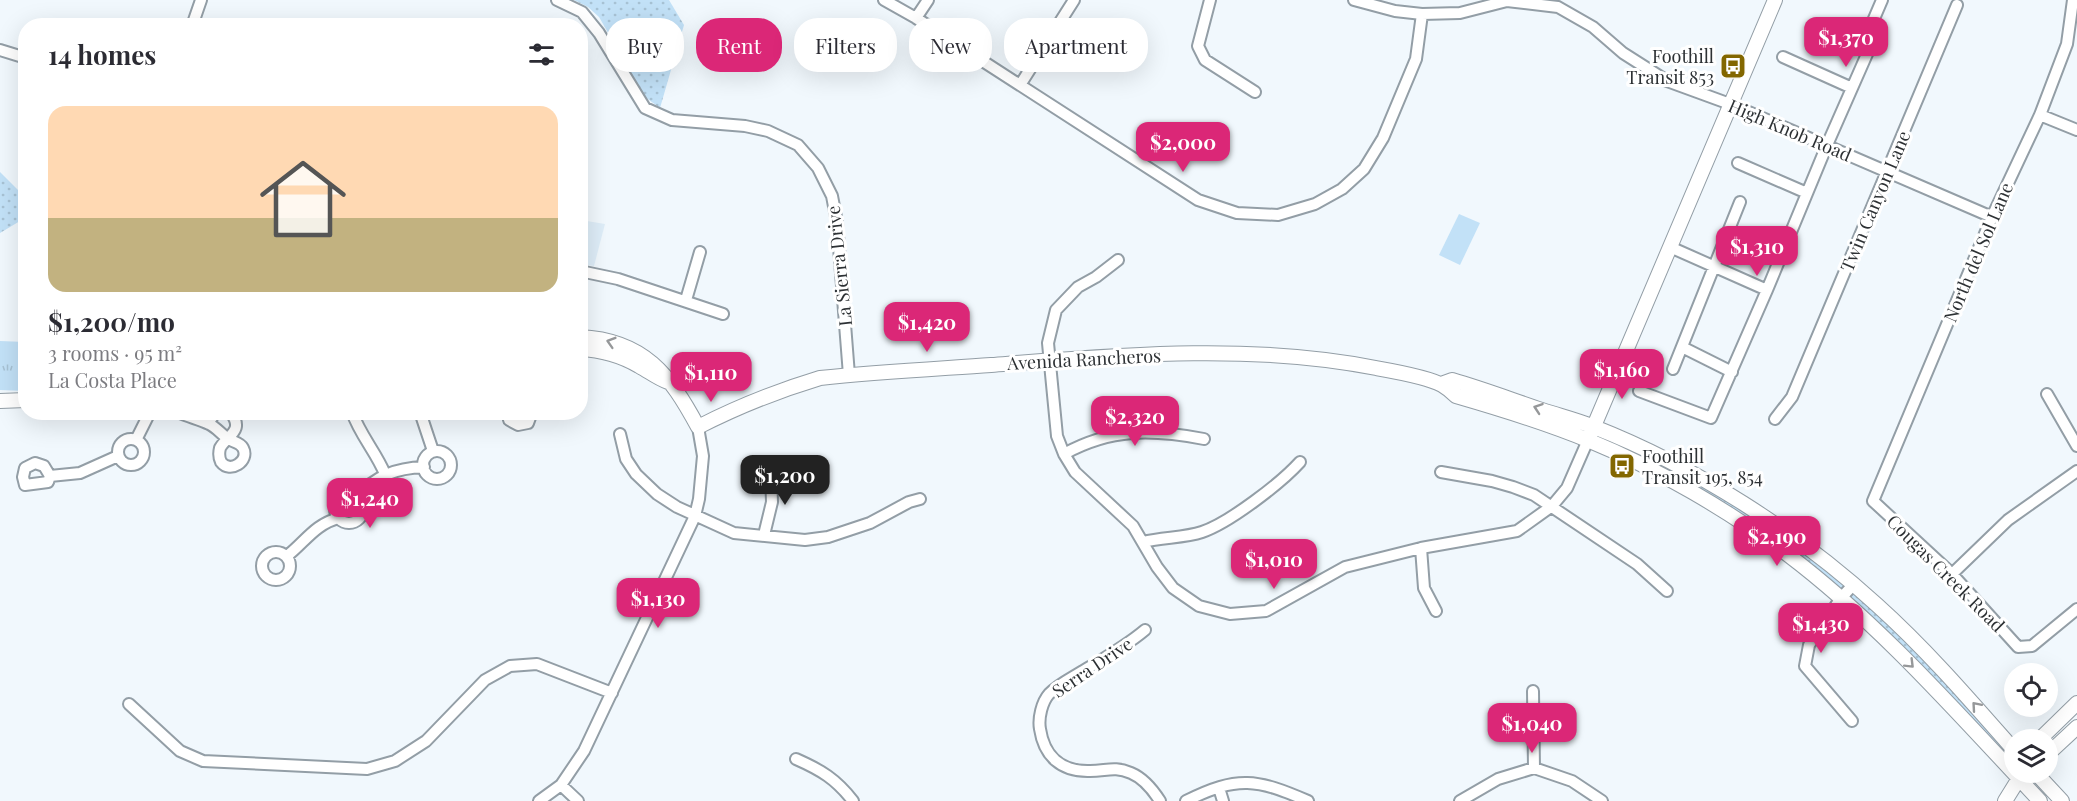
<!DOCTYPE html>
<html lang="en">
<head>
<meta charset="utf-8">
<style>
  body { margin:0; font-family:"Playfair Display",serif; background:#f2f2f3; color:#2b2b33; height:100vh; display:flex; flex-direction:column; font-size:22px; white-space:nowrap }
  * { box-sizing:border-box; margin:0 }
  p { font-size:20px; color:#7c7c81 }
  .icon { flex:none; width:33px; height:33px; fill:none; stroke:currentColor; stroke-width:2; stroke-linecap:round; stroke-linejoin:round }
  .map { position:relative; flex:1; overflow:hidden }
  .panel { position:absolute; left:18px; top:18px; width:570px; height:402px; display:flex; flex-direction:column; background:#fff; border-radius:24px; box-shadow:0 6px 24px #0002 }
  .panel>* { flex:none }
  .top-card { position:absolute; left:606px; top:18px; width:570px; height:54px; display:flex; gap:12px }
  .buttons { position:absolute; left:2004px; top:663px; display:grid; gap:12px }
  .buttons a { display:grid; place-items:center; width:54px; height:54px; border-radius:50%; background:#fff; box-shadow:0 6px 24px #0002; font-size:30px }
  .price { position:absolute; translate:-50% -51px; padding:0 14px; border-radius:12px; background:#db2777; color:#fff; font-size:20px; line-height:39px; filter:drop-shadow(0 2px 3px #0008) }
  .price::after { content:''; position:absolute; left:50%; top:36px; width:18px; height:14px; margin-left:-9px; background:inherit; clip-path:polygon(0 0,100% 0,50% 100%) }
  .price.current { background:#222; color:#fff }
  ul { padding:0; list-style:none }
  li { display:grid; align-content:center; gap:12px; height:318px; padding:0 30px }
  li span { display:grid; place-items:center; height:186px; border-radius:18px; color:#555 }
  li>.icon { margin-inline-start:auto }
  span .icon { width:108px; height:108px; fill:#fffc; stroke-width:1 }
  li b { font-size:26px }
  h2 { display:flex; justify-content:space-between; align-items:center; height:72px; padding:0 30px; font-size:26px }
  .chip { padding:0 21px; border-radius:24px; background:#fff; box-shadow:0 6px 24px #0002; font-size:21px; line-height:54px }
  .chip.current { background:#db2777; color:#fff }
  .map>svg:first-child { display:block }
</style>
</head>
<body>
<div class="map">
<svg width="2077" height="801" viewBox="0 0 2077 801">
  <defs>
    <pattern id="grass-dots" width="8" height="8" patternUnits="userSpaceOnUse" patternTransform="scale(1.5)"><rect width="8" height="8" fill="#c2e1f7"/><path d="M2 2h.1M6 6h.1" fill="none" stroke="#a7c2d4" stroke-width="1.8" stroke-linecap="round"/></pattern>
    <pattern id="park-tufts" width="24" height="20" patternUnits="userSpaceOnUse" patternTransform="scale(1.5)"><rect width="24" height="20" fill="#c2e1f7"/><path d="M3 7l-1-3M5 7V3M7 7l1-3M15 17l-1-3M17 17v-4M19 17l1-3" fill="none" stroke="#a7c2d4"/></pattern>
  </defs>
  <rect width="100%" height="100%" fill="#f1f8fd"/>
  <!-- built -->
  <path fill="#deedf8" d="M 581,220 L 605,224 L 594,266 L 581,264 Z"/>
  <!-- grass -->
  <path fill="url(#grass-dots)" d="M 574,0 L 669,0 L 684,25 L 660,108 L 645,97 L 599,17 L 588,7 Z
    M 0,172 L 26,198 L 25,218 L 0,233 Z
    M 1595,430 L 1652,456 L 1756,514 L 1850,584 L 1840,596 L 1751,528 L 1590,438 Z
    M 1854,589 L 1961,692 L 2013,761 L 1844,598 Z"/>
  <!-- park -->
  <path fill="url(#park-tufts)" d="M 0,341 L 25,342 L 25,391 L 0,390 Z"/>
  <!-- garden -->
  <path fill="#c2e1f7" d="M 1459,214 L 1480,223 L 1460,265 L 1439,255 Z"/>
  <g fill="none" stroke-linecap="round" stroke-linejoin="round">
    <!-- minor casing -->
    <g stroke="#939ea6" stroke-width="14">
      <path id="minor" d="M 557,0 L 582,12 L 599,33 L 645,108 L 672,120 L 745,126 L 768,131 L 798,145 L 818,168 L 832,196 L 837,222 L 849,375
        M 884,0 L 916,18 L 1198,200 L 1237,213 L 1278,215 L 1315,204 L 1342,189 L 1364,169 L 1383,138 L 1416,59 L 1422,14
        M 1210,0 L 1198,46 L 1205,60 L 1255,92
        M 1354,0 L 1395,11 L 1422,14 L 1460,13 L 1507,1 L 1558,7 L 1593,27 L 1623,53 L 1667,81 L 1730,104 L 1992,217
        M 2073,0 L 2067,44 L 2040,115 L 1992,217 L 1873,501 L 1952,574 L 2018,647 L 2032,646 L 2077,609
        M 916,18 L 928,0
        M 192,26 L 201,0
        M 0,50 L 26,58
        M 1783,57 L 1852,88
        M 1020,85 L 1074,0
        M 2040,115 L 2077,130
        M 1738,163 L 1807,193
        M 1670,247 L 1767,290
        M 1118,260 L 1096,277 L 1078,287 L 1056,310 L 1048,343 L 1057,436 L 1064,454 L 1075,472 L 1133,526 L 1157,567 L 1173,588 L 1199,606 L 1230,614 L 1266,611 L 1345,567 L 1421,548 L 1517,531 L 1552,506 L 1567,488 L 1588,440
        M 580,271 L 618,279 L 723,314
        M 686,300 L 700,252
        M 1682,347 L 1732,372
        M 1673,369 L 1740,202
        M 1639,391 L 1711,418 L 1767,290 L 1827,145 L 1871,45 L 1873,21 L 1882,0
        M 2047,394 L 2077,446
        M 178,412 C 188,417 199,419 209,424 C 216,427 221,434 227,438 C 232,442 240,442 243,448 C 250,461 230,474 221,462 C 219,458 219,452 220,448 C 226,436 246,431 230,412
        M 352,412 C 360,435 376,452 385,474
        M 420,412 L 433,451
        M 508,412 L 509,420 L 518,425 L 528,423 L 532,412
        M 1775,419 L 1792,397 L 1957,5
        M 208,423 L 216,412
        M 620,434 L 626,459 L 636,474 L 657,494 L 677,507 L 734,533 L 805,540 L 828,537 L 870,523 L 909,502 L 920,499
        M118 452a13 13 0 1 1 26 0a13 13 0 1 1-26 0Z
        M 136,440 L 150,412
        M423 465a14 14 0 1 1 28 0a14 14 0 1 1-28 0Z
        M 1064,454 C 1111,428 1152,429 1204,439
        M 1441,472 L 1492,481 L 1513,487 L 1534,495 L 1637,564 L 1667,591
        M 50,476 L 44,466 L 35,463 L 25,468 L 23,477 L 25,485 L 48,482 L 50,476 L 80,473 L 118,456
        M335 509a14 14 0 1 1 28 0a14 14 0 1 1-28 0Z
        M 357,497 C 375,476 396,468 424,467
        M 764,535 L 772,502 L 771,475
        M 1143,542 C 1163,537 1184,538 1202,532 C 1229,523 1281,483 1300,462
        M 1421,548 L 1424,588 L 1436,611
        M262 566a14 14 0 1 1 28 0a14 14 0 1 1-28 0Z
        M 287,556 C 305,542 315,524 339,518
        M 1952,574 L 2008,520 L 2077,471
        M 1145,630 C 1126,646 1105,658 1083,671 C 1072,678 1059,684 1049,694 C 1042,702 1038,718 1040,729 C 1044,756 1061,772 1090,771 C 1107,771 1114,766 1131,773 C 1143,778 1153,790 1160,801
        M 1533,691 L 1534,768
        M 129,704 L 180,751 L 203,761 L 367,769 L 395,761 L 426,741 L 485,680 L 510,666 L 537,664 L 612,693
        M 1852,721 L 1805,666 L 1809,645 L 1841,598 L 1853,585
        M 796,759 C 821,770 836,779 853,801
        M 561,785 L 578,801
        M 1219,788 L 1223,801
        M 539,801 L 561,785 L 584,751 L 695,516 L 699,499 L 703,456 L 698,427
        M 1186,801 C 1238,775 1257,779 1308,801
        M 1460,801 L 1498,779 L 1534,768 L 1572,781 L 1602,801"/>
    </g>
    <!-- major casing -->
    <g stroke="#939ea6" stroke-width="16">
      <path id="major" d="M 580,337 C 644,340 670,375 698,427 C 737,407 777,391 820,378 C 877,372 934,369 991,365 C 1119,355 1250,343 1376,368 C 1393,371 1428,377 1442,385 C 1447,388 1452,392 1456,396 C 1501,409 1547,423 1590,441 C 1656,468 1729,511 1787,554 C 1881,625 1959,715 2040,801
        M 580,349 C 601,350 622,356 639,366 C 650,372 657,378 668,382
        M 1441,384 L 1452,380 C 1483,389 1512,400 1542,410 C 1560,416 1577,420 1594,427 C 1696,467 1797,532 1877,605 C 1927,650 1970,700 2014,750
        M 0,401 L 26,400
        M 1591,433 L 1775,0
        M 2039,740 L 2077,703
        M 2048,754 L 2077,727
        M 2035,772 L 2062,801
        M 2005,801 L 2023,772"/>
    </g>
    <!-- minor -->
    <use href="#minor" stroke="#fff" stroke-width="10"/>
    <!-- major -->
    <use href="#major" stroke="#fff" stroke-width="14"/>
  </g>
  <!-- one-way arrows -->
  <defs><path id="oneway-chevron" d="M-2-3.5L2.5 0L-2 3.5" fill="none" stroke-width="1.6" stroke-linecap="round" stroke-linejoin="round" transform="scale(1.5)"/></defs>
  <g stroke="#96989a">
    <use href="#oneway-chevron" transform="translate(611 342) rotate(-163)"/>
    <use href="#oneway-chevron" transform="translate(1538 408) rotate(-161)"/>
    <use href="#oneway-chevron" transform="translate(1910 664) rotate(45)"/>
    <use href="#oneway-chevron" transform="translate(1976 706) rotate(-131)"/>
  </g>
  <!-- icons -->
  <defs>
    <g id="bus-square" transform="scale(1.35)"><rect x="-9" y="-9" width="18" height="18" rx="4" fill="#836700" stroke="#fff"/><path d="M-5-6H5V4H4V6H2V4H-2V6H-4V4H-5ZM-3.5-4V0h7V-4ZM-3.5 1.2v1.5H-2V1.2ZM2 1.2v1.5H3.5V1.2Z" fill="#fff"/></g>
  </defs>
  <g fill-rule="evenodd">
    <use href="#bus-square" x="1733" y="66"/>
    <use href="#bus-square" x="1622" y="466"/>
  </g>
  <g text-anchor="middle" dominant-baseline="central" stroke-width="6" stroke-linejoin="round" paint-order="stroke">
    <!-- poi labels -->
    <g font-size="18" fill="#2d3134" stroke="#fff" text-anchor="end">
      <text x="1714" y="56">Foothill<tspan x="1714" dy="21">Transit 853</tspan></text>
      <text x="1642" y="456" text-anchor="start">Foothill<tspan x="1642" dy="21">Transit 195, 854</tspan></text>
    </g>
    <!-- street labels -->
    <g font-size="18" fill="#2d3134" stroke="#fff">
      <text transform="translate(1790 130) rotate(23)">High Knob Road</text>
      <text transform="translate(1875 201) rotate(-67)">Twin Canyon Lane</text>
      <text transform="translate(1978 252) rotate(-67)">North del Sol Lane</text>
      <text transform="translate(839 266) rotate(-96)">La Sierra Drive</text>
      <text transform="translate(1084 359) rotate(-3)">Avenida Rancheros</text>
      <text transform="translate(1946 573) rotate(45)">Cougas Creek Road</text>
      <text transform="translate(1092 667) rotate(-34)">Serra Drive</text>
    </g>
  </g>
</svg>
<div class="buttons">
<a><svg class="icon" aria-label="locate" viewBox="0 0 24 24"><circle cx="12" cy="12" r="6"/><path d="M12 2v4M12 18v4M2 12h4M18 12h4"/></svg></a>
<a><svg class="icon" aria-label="layers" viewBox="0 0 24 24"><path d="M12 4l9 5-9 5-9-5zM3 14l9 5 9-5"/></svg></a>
</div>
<b class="price" style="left:1846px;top:68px">$1,370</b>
<b class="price" style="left:1183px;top:173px">$2,000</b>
<b class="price" style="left:1757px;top:277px">$1,310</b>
<b class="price" style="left:927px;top:353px">$1,420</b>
<b class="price" style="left:1622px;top:400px">$1,160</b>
<b class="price" style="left:711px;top:403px">$1,110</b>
<b class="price" style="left:1135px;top:447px">$2,320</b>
<b class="price current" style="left:785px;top:506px">$1,200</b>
<b class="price" style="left:370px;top:529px">$1,240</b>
<b class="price" style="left:1777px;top:567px">$2,190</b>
<b class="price" style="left:1274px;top:590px">$1,010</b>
<b class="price" style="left:658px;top:629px">$1,130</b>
<b class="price" style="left:1821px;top:654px">$1,430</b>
<b class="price" style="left:1532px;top:754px">$1,040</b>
<div class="top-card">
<a class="chip">Buy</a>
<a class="chip current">Rent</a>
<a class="chip">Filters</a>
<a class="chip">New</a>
<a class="chip">Apartment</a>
</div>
<section class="panel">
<h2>14 homes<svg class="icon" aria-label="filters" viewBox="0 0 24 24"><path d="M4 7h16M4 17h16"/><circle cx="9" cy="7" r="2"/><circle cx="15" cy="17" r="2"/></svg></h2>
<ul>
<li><span style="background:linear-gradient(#ffd9b3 60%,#c2b280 0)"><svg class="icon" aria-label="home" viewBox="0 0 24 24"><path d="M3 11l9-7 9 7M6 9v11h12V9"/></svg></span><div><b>$1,200/mo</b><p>3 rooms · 95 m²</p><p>La Costa Place</p></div></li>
</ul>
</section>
</div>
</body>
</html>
